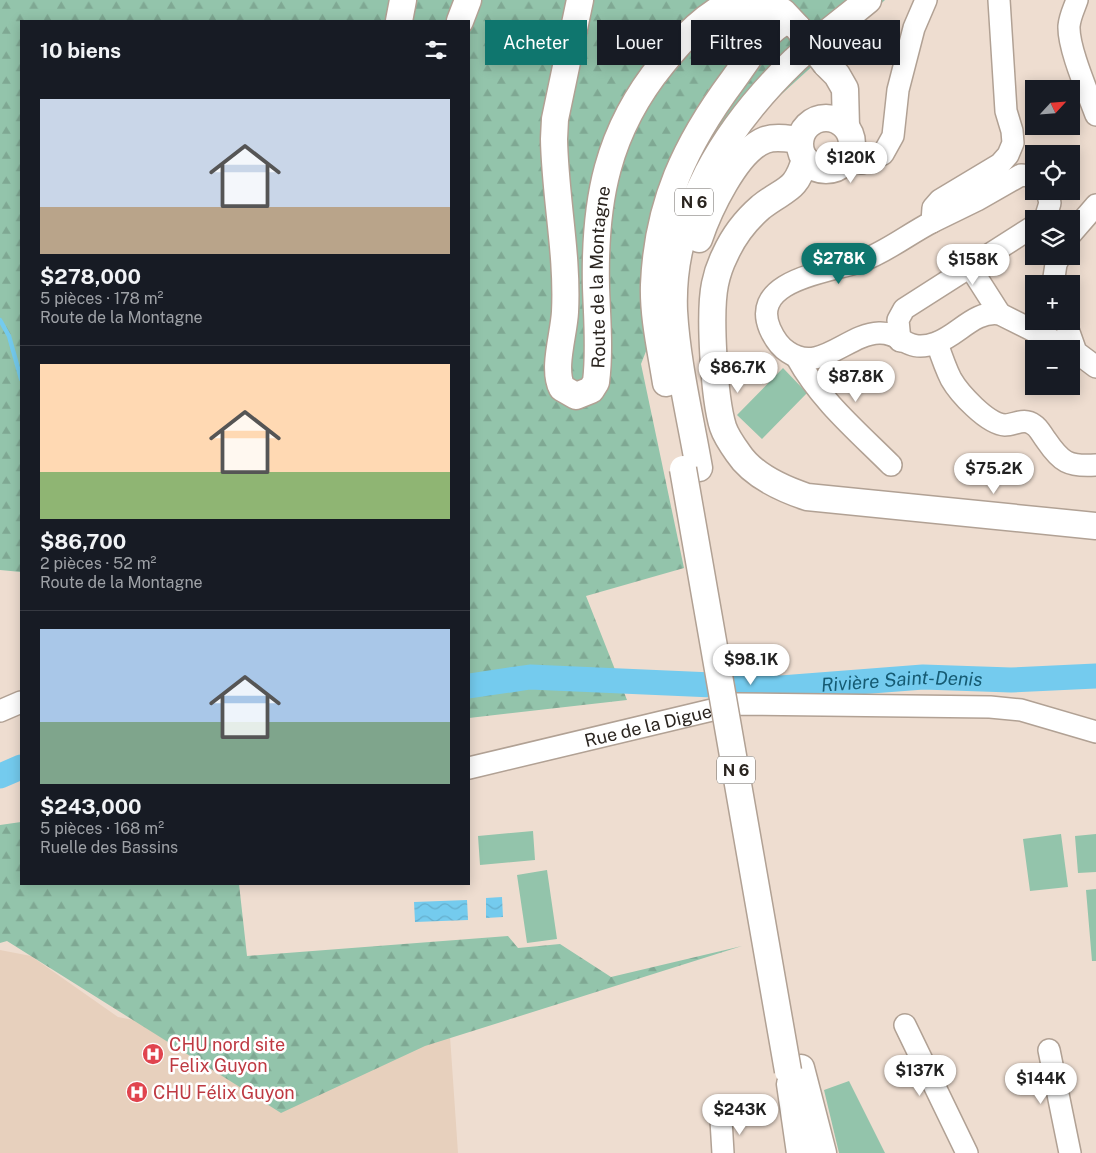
<!DOCTYPE html>
<html lang="fr">
<head>
<meta charset="utf-8">
<style>
  body { margin:0; font-family:"Public Sans",sans-serif; background:#242831; color:#f1f3f6; height:100vh; display:flex; flex-direction:column; font-size:19px; white-space:nowrap }
  * { box-sizing:border-box; margin:0 }
  p { font-size:16px; color:#9ea1a6 }
  .icon { flex:none; width:28px; height:28px; fill:none; stroke:currentColor; stroke-width:2; stroke-linecap:round; stroke-linejoin:round }
  .map { position:relative; flex:1; overflow:hidden }
  .panel { position:absolute; left:20px; top:20px; width:450px; height:865px; display:flex; flex-direction:column; background:#171b24; border-radius:0px; box-shadow:0 2px 12px #0003 }
  .panel>* { flex:none }
  .top-card { position:absolute; left:485px; top:20px; width:475px; height:45px; display:flex; gap:10px }
  .needle { width:32px; rotate:64deg }
  .tools { position:absolute; left:1025px; top:80px; display:grid; gap:10px }
  .tools a { display:grid; place-items:center; width:55px; height:55px; border-radius:0px; background:#171b24; box-shadow:0 2px 12px #0003; font-size:25px }
  .price { position:absolute; translate:-50% -42px; padding:0 11px; border-radius:18px; background:#fff; color:#222; font-size:16px; line-height:32px; filter:drop-shadow(0 1px 2px #0008) }
  .price::after { content:''; position:absolute; left:50%; top:30px; width:15px; height:11px; margin-left:-8px; background:inherit; clip-path:polygon(0 0,100% 0,50% 100%) }
  .price.active { background:#0f766e; color:#fff }
  ul { padding:0; list-style:none }
  li { display:grid; align-content:center; gap:10px; height:265px; padding:0 20px }
  li+li { border-top:1px solid #363941 }
  li span { display:grid; place-items:center; height:155px; border-radius:0px; color:#555 }
  li>.icon { margin-inline-start:auto }
  span .icon { width:90px; height:90px; fill:#fffc; stroke-width:1 }
  li b { font-size:21px }
  h2 { display:flex; justify-content:space-between; align-items:center; height:60px; padding:0 20px; font-size:21px }
  .tag { padding:0 18px; border-radius:0px; background:#171b24; box-shadow:0 2px 12px #0003; font-size:18px; line-height:45px }
  .tag.active { background:#0f766e; color:#fff }
  .map>svg:first-child { display:block }
</style>
</head>
<body>
<div class="map">
<svg width="1096" height="1153" viewBox="0 0 1096 1153">
  <defs>
    <pattern id="forest-firs" width="22" height="20" patternUnits="userSpaceOnUse" patternTransform="scale(1.25)"><rect width="22" height="20" fill="#93c4ab"/><path d="M5 1l3.5 6h-7zM16 11l3.5 6h-7z" fill="#7fa893"/></pattern>
    <pattern id="water-waves" width="16" height="10" patternUnits="userSpaceOnUse" patternTransform="scale(1.25)"><rect width="16" height="10" fill="#74cbee"/><path d="M0 5q4-4 8 0t8 0" fill="none" stroke="#65aecc"/></pattern>
  </defs>
  <rect width="100%" height="100%" fill="#eeddd0"/>
  <!-- built -->
  <path fill="#e7d0bd" d="M 0,950 L 31,956 L 118,1017 L 319,1056 L 450,1036 L 458,1153 L 0,1153 Z"/>
  <!-- green -->
  <path fill="#93c4ab" d="M 783,368 L 807,393 L 762,439 L 737,415 Z
    M 533,831 L 535,860 L 480,865 L 478,836 Z
    M 1061,834 L 1068,887 L 1030,891 L 1023,839 Z
    M 1096,834 L 1096,872 L 1078,873 L 1075,836 Z
    M 547,870 L 557,939 L 527,943 L 517,875 Z
    M 1096,889 L 1096,961 L 1092,961 L 1086,890 Z
    M 849,1081 L 885,1153 L 839,1153 L 824,1090 Z"/>
  <!-- forest -->
  <path fill="url(#forest-firs)" d="M 0,0 L 885,0 L 728,143 L 641,364 L 684,568 L 586,596 L 627,700 L 469,718 L 469,21 L 21,21 L 21,572 L 0,570 Z
    M 21,822 L 21,884 L 239,884 L 247,956 L 508,936 L 518,948 L 560,944 L 611,977 L 742,946 L 425,1046 L 281,1113 L 7,941 L 0,943 L 0,825 Z"/>
  <!-- water -->
  <path fill="url(#water-waves)" d="M 502,897 L 503,917 L 486,918 L 486,898 Z
    M 467,900 L 468,920 L 415,922 L 414,902 Z"/>
  <g fill="none" stroke-linecap="round" stroke-linejoin="round">
    <!-- stream -->
    <path stroke="#74cbee" stroke-width="4.5" d="M 0,320 L 9,336 L 21,379"/>
    <!-- river -->
    <g stroke="#74cbee" stroke-width="25">
      <path id="s1" d="M 469,686 L 530,677 L 781,688 L 923,677 L 1011,680 L 1096,676"/>
      <path d="M 0,776 L 21,767"/>
    </g>
    <!-- minor casing -->
    <g stroke="#b1a194" stroke-width="24">
      <g id="minor">
        <path d="M 999,0 L 1006,111 L 1012,131 L 1013,143 L 1008,155 L 1000,164 L 940,200 L 933,208 L 932,222 C 907,235 885,253 859,262 C 829,272 749,280 770,329 C 774,338 780,347 788,352 C 820,374 847,334 879,333 C 902,332 906,354 936,343 C 959,335 974,310 1000,314 L 1070,349"/>
        <path d="M 1077,0 C 1074,9 1070,16 1069,26 C 1068,48 1088,93 1096,115"/>
        <path d="M 862,163 L 883,154 L 893,136 L 898,90 L 914,28 L 926,0"/>
        <path d="M 1045,219 L 1050,203 L 1047,191"/>
        <path d="M 932,222 L 977,200 L 1021,175 L 1034,176"/>
        <path d="M 1071,234 L 1096,205"/>
        <path d="M 970,267 L 1000,314"/>
        <path d="M 1053,284 L 1056,264 L 1060,256"/>
        <path d="M 1065,321 L 1076,352 L 1096,367"/>
        <path d="M 900,341 L 898,320 L 904,309 L 1034,226"/>
        <path d="M 937,343 C 941,355 945,367 951,379 C 959,393 987,424 1005,425 C 1015,425 1024,417 1034,425 C 1039,428 1042,435 1046,440 C 1061,462 1068,467 1096,465"/>
        <path d="M 797,358 C 820,400 858,432 891,465"/>
        <path d="M 0,711 L 21,702"/>
        <path id="s2" d="M 469,768 L 737,704 L 990,707 L 1021,710 L 1096,732"/>
        <path d="M 905,1025 L 967,1153"/>
        <path d="M 1049,1050 L 1070,1153"/>
        <path d="M 721,1120 L 723,1153"/>
      </g>
    </g>
    <!-- major casing -->
    <g stroke="#b1a194" stroke-width="29">
      <g id="major">
        <path id="s3" d="M 580,0 L 555,119 L 554,139 C 555,197 568,254 565,312 C 564,334 552,369 562,388 L 576,396 L 591,390 L 596,382 C 600,351 597,318 596,287 C 594,201 607,131 663,63 C 683,38 707,12 738,0"/>
        <path d="M 761,0 L 783,12 L 798,28"/>
        <path d="M 399,21 L 403,0"/>
        <path d="M 460,21 L 468,0"/>
        <path d="M 714,26 C 732,18 748,10 761,29 L 762,41"/>
        <path d="M 826,64 L 837,75 L 845,89 L 846,127"/>
        <circle cx="826" cy="144" r="26"/>
        <path d="M 805,159 C 796,192 785,188 761,207 C 746,220 733,237 725,255 C 721,263 717,274 715,284 C 709,313 714,398 723,427 C 726,436 733,446 738,453 C 753,476 783,489 807,497 L 1096,526"/>
        <path d="M 699,239 C 708,212 736,151 765,140 C 776,136 789,139 800,140"/>
        <path d="M 666,383 C 661,351 653,317 654,285 C 657,204 686,143 733,80 C 750,57 763,32 789,19"/>
        <path d="M 699,468 C 690,416 677,363 674,311 C 670,213 727,125 795,60 C 818,39 844,20 868,0"/>
        <path d="M 801,1068 L 823,1153"/>
        <path d="M 790,1084 L 800,1153"/>
      </g>
    </g>
    <!-- minor -->
    <use href="#minor" stroke="#fff" stroke-width="21"/>
    <!-- major -->
    <use href="#major" stroke="#fff" stroke-width="26"/>
    <!-- major-bridge casing -->
    <g stroke="#b1a194" stroke-width="29" stroke-linecap="butt">
      <path id="major-bridge" d="M 798,28 L 826,64
        M 683,469 L 788,1071"/>
    </g>
    <!-- major-bridge -->
    <use href="#major-bridge" stroke="#fff" stroke-width="26"/>
  </g>
  <!-- icons -->
  <defs>
    <g id="hospital-disc" transform="scale(1.125)"><circle r="9.5" fill="#e0444e" stroke="#fff"/><path d="M-5-5h3v3.5h4V-5h3V5h-3V1.5h-4V5h-3Z" fill="#fff"/></g>
  </defs>
  <g fill-rule="evenodd">
    <use href="#hospital-disc" x="153" y="1054"/>
    <use href="#hospital-disc" x="137" y="1092"/>
  </g>
  <g text-anchor="middle" dominant-baseline="central" stroke-width="5" stroke-linejoin="round" paint-order="stroke">
    <!-- shield labels -->
    <g fill="#fff" stroke="#6a6662" stroke-width="1">
      <rect x="675" y="188.5" width="38" height="27" rx="4"/>
      <rect x="717" y="756.5" width="38" height="27" rx="4"/>
    </g>
    <g font-size="16" font-weight="bold" fill="#2a241f">
      <text x="694" y="202">N 6</text>
      <text x="736" y="770">N 6</text>
    </g>
    <!-- street labels -->
    <g font-size="18" fill="#2a241f" stroke="#fff">
      <text stroke="none"><textPath href="#s3" startOffset="539">Route de la Montagne</textPath></text>
      <text stroke="none"><textPath href="#s2" startOffset="184">Rue de la Digue</textPath></text>
    </g>
    <!-- health labels -->
    <g font-size="18" fill="#be3a42" stroke="#fff" text-anchor="start">
      <text x="169" y="1044">CHU nord site<tspan x="169" dy="21">Felix Guyon</tspan></text>
      <text x="153" y="1092">CHU Félix Guyon</text>
    </g>
    <!-- water labels -->
    <g font-size="19" font-style="italic" fill="#155b73" stroke="#fff">
      <text stroke="none"><textPath href="#s1" startOffset="434">Rivière Saint-Denis</textPath></text>
    </g>
  </g>
</svg>
<div class="tools">
<a><svg class="needle" viewBox="-14 -14 28 28"><path d="M0-13l5 13h-10z" fill="#e53935"/><path d="M0 13l5-13h-10z" fill="#9ea1a6"/></svg></a>
<a><svg class="icon" aria-label="locate" viewBox="0 0 24 24"><circle cx="12" cy="12" r="6"/><path d="M12 2v4M12 18v4M2 12h4M18 12h4"/></svg></a>
<a><svg class="icon" aria-label="layers" viewBox="0 0 24 24"><path d="M12 4l9 5-9 5-9-5zM3 14l9 5 9-5"/></svg></a>
<a>+</a>
<a>−</a>
</div>
<b class="price" style="left:851px;top:184px">$120K</b>
<b class="price active" style="left:839px;top:285px">$278K</b>
<b class="price" style="left:973px;top:286px">$158K</b>
<b class="price" style="left:738px;top:394px">$86.7K</b>
<b class="price" style="left:856px;top:403px">$87.8K</b>
<b class="price" style="left:994px;top:495px">$75.2K</b>
<b class="price" style="left:751px;top:686px">$98.1K</b>
<b class="price" style="left:920px;top:1097px">$137K</b>
<b class="price" style="left:1041px;top:1105px">$144K</b>
<b class="price" style="left:740px;top:1136px">$243K</b>
<div class="top-card">
<a class="tag active">Acheter</a>
<a class="tag">Louer</a>
<a class="tag">Filtres</a>
<a class="tag">Nouveau</a>
</div>
<section class="panel">
<h2>10 biens<svg class="icon" aria-label="filters" viewBox="0 0 24 24"><path d="M4 7h16M4 17h16"/><circle cx="9" cy="7" r="2"/><circle cx="15" cy="17" r="2"/></svg></h2>
<ul>
<li><span style="background:linear-gradient(#c9d6e8 70%,#b9a48a 0)"><svg class="icon" aria-label="home" viewBox="0 0 24 24"><path d="M3 11l9-7 9 7M6 9v11h12V9"/></svg></span><div><b>$278,000</b><p>5 pièces · 178 m²</p><p>Route de la Montagne</p></div></li>
<li><span style="background:linear-gradient(#ffd9b3 70%,#8fb573 0)"><svg class="icon" aria-label="home" viewBox="0 0 24 24"><path d="M3 11l9-7 9 7M6 9v11h12V9"/></svg></span><div><b>$86,700</b><p>2 pièces · 52 m²</p><p>Route de la Montagne</p></div></li>
<li><span style="background:linear-gradient(#a9c7e8 60%,#7fa58c 0)"><svg class="icon" aria-label="home" viewBox="0 0 24 24"><path d="M3 11l9-7 9 7M6 9v11h12V9"/></svg></span><div><b>$243,000</b><p>5 pièces · 168 m²</p><p>Ruelle des Bassins</p></div></li>
</ul>
</section>
</div>
</body>
</html>
